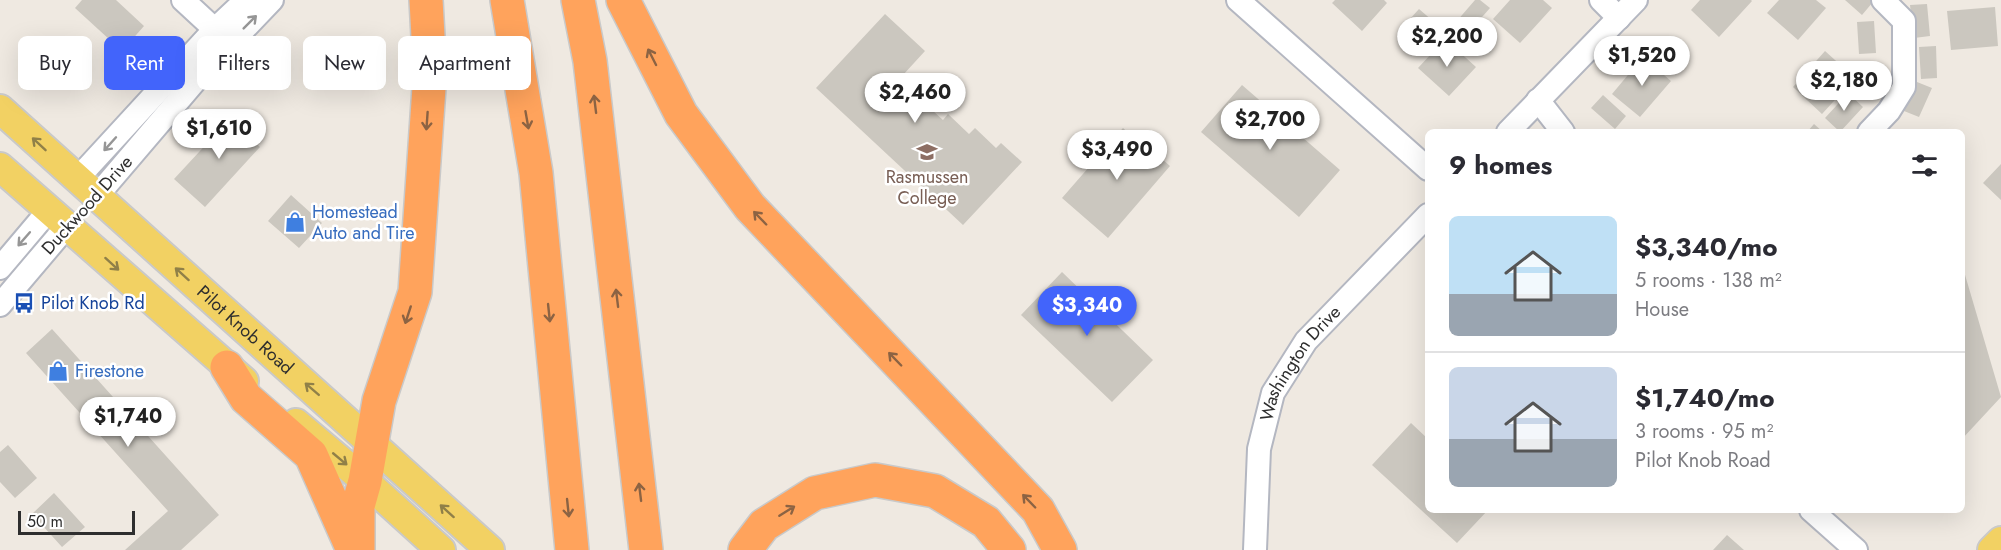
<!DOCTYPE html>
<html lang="en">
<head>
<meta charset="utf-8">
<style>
  body { margin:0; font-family:Jost,sans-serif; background:#f2f2f3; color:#2b2b33; height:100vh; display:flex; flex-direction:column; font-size:22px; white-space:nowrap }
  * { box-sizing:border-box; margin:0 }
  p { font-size:20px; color:#7c7c81 }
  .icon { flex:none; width:33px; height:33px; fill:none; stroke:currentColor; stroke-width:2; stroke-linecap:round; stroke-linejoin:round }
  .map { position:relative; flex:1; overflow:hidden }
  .details { position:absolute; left:1425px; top:129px; width:540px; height:384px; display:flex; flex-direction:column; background:#fff; border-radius:9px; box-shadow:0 6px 24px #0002 }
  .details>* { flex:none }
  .guide { position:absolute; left:18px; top:36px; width:570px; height:54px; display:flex; gap:12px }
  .scale { position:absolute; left:18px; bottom:15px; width:117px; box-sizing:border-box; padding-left:6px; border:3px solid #2e2e2e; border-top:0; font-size:16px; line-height:21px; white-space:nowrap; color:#2e2e2e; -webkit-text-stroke:4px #fff; paint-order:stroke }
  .price { position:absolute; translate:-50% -51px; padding:0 14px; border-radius:21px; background:#fff; color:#222; font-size:20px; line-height:39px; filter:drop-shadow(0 2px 3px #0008) }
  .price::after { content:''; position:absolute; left:50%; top:36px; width:18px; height:14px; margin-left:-9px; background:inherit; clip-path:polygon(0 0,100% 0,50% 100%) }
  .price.on { background:#4264fb; color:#fff }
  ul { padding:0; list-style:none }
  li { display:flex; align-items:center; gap:18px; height:150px; padding:0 24px }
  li+li { border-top:2px solid #e1e1e2 }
  li span { display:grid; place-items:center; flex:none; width:168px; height:120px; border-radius:9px; color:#555 }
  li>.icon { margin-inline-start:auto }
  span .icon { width:72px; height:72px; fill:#fffc; stroke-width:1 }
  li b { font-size:26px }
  h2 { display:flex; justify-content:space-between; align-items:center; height:72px; padding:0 24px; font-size:26px }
  .pill { padding:0 21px; border-radius:9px; background:#fff; box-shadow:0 6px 24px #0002; font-size:21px; line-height:54px }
  .pill.on { background:#4264fb; color:#fff }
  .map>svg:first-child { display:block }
</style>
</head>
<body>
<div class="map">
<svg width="2001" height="550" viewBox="0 0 2001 550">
  <rect width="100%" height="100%" fill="#efe9e1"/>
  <!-- building -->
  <path fill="#cbc7bf" d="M 82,0 L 116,0 L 144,26 L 122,51 L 75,8 Z
    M 1335,0 L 1384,0 L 1387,3 L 1362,31 L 1332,3 Z
    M 1475,0 L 1480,0 L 1490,8 L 1468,33 L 1456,22 Z
    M 1510,0 L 1543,0 L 1552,8 L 1520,43 L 1493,19 Z
    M 1700,0 L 1751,0 L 1752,1 L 1719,37 L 1691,10 Z
    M 1779,0 L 1816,0 L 1826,8 L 1798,40 L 1767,13 Z
    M 1845,0 L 1871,0 L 1873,2 L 1862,15 Z
    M 1927,4 L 1930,36 L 1914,38 L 1910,5 Z
    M 1995,7 L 1998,46 L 1951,50 L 1947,11 Z
    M 1419,9 L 1433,21 L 1423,33 L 1409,20 Z
    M 885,14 L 925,51 L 903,75 L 914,90 L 906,97 L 916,107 L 922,101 L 943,120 L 948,114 L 969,134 L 975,128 L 996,148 L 1001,143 L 1022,162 L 963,225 L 816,88 Z
    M 1874,21 L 1876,53 L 1859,54 L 1857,22 Z
    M 1445,39 L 1476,67 L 1449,96 L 1418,68 Z
    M 1936,46 L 1937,78 L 1921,79 L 1919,47 Z
    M 1825,51 L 1855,78 L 1822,114 L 1793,87 Z
    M 1643,57 L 1671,81 L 1640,117 L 1612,94 Z
    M 1917,82 L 1932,88 L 1919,117 L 1904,111 Z
    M 1242,85 L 1340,170 L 1299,217 L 1201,132 Z
    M 1848,93 L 1863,107 L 1840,132 L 1825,118 Z
    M 1603,95 L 1626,116 L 1615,129 L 1591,108 Z
    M 237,111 L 258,129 L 250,138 L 260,147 L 205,207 L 174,179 Z
    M 1814,124 L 1823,132 L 1807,132 Z
    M 1123,128 L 1139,143 L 1150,130 L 1163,142 L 1154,152 L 1170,166 L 1108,238 L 1062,198 Z
    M 2001,164 L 2001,200 L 1983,183 Z
    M 291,195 L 322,223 L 299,248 L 268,221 Z
    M 1963,268 L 2001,397 L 1962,439 L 1962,402 L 1965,399 L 1962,396 Z
    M 1062,272 L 1153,360 L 1112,402 L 1021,315 Z
    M 52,329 L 219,515 L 181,550 L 125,550 L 168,511 L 26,353 Z
    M 1411,423 L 1428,439 L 1428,510 L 1488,510 L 1457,543 L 1372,465 Z
    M 8,445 L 37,478 L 15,498 L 0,482 L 0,452 Z
    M 54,493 L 85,527 L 62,547 L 32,514 Z
    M 1727,535 L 1744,550 L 1713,550 Z"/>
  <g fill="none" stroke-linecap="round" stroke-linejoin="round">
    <!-- minor casing -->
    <g stroke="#b4b7c1" stroke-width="26">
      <g id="minor">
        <path d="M 183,0 L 223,37"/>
        <path d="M 1238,0 L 1428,169"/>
        <path d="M 1601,0 L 1619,18"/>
        <path d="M 1538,100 L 1563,132"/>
        <path d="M 1508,132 L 1636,0"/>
        <path d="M 1869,132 L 1889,111 L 1904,87 L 1904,21 L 1883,0"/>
        <path d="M 77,179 L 215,29 L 246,0"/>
        <path d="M 96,197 L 201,74 L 272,0"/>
        <path d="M 0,268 L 49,210"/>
        <path d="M 0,305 L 67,226"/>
        <path d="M 1811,510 L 1856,550"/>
        <path id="s1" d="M 1255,550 L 1259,449 L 1273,393 L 1306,341 L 1428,215"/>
      </g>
    </g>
    <!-- major casing -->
    <g stroke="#c9c9c9" stroke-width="32">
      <g id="major">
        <path id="s2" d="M 0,109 L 490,550"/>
        <path d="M 0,167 L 244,381"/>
        <path d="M 296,423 L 365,481 L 441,550"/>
        <path d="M 1992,550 L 2001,541"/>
      </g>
    </g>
    <!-- highway casing -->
    <g stroke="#c9c9c9" stroke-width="36">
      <path id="highway" d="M 507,0 L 536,173 L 572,550
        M 578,0 L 590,61 L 646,550
        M 623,0 L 681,114 L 750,207 L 1038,510 L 1060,550
        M 227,367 L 246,398 L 311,455 L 353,550
        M 358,550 L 358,506 L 365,481 L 379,401 L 415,292 L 430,73 L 426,0
        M 745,550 L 764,525 L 815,493 L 875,480 L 935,491 L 986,522 L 1009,550"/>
    </g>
    <!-- minor -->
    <use href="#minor" stroke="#fff" stroke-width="22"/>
    <!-- major -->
    <use href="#major" stroke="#f2d163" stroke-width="28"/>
    <!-- highway -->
    <use href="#highway" stroke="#ffa35c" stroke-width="33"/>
  </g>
  <!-- one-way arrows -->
  <defs><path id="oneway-shaft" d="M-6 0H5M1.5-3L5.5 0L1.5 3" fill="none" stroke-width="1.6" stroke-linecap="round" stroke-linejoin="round" transform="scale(1.5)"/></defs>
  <g stroke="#969696">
    <use href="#oneway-shaft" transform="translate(250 22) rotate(-45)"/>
    <use href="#oneway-shaft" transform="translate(110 144) rotate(132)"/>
    <use href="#oneway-shaft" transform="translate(24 239) rotate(131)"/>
  </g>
  <g stroke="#8c6343">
    <use href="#oneway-shaft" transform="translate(652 57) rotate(-117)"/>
    <use href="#oneway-shaft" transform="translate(595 104) rotate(-97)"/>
    <use href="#oneway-shaft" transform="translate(527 120) rotate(80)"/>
    <use href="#oneway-shaft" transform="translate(427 121) rotate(94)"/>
    <use href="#oneway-shaft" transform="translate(760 218) rotate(-134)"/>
    <use href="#oneway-shaft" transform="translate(617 298) rotate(-97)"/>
    <use href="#oneway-shaft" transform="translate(549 313) rotate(84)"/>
    <use href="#oneway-shaft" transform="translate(408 315) rotate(108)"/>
    <use href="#oneway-shaft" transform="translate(895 359) rotate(-134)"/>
    <use href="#oneway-shaft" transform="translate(640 492) rotate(-97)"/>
    <use href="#oneway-shaft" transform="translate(1029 501) rotate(-134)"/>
    <use href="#oneway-shaft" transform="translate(568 508) rotate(84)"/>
    <use href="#oneway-shaft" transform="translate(787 511) rotate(-32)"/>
  </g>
  <g stroke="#908048">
    <use href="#oneway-shaft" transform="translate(39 144) rotate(-137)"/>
    <use href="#oneway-shaft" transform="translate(112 264) rotate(42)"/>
    <use href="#oneway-shaft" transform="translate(182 274) rotate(-138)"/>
    <use href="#oneway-shaft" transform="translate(312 389) rotate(-139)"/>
    <use href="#oneway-shaft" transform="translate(340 459) rotate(40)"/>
    <use href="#oneway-shaft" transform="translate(447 511) rotate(-138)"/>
  </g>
  <!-- icons -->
  <defs>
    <g id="university-bare" transform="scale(1.62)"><path d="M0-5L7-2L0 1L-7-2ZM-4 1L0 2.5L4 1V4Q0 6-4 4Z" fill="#8d6e63" stroke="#fff" stroke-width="2.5" paint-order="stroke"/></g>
    <g id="shop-bare" transform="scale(1.62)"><path d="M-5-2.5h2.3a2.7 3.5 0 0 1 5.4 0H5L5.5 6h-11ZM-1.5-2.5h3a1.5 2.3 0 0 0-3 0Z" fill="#3f7fe0" stroke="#fff" stroke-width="2.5" paint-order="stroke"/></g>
    <g id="bus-bare" transform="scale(1.62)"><path d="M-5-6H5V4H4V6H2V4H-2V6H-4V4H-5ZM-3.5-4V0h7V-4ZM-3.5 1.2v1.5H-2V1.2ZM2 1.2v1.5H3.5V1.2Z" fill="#1a4fb4" stroke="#fff" stroke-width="2.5" paint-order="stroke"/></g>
  </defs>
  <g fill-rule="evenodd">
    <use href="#university-bare" x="927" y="152"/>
    <use href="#shop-bare" x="295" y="222"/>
    <use href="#bus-bare" x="24" y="303"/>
    <use href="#shop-bare" x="58" y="371"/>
  </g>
  <g text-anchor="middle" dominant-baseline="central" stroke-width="5" stroke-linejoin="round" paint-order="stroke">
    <!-- education labels -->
    <g font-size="18" fill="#785e54" stroke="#fff">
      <text x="927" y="177">Rasmussen<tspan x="927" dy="21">College</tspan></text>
    </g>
    <!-- street labels -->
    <g font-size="18" fill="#2e2e2e" stroke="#fff">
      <text transform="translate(87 205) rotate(-48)">Duckwood Drive</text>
      <text stroke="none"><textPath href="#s2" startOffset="330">Pilot Knob Road</textPath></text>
      <text stroke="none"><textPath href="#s1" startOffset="198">Washington Drive</textPath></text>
    </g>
    <!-- shop labels -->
    <g font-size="18" fill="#366cbe" stroke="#fff" text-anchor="start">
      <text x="312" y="212">Homestead<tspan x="312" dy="21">Auto and Tire</tspan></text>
      <text x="75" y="371">Firestone</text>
    </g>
    <!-- transit labels -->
    <g font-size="18" fill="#164399" stroke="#fff" text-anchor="start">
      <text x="41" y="303">Pilot Knob Rd</text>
    </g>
  </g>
</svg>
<div class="scale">50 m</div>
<b class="price" style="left:1447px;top:68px">$2,200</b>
<b class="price" style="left:1642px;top:87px">$1,520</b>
<b class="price" style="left:1844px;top:112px">$2,180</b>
<b class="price" style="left:915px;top:124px">$2,460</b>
<b class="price" style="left:1270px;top:151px">$2,700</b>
<b class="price" style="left:219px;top:160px">$1,610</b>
<b class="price" style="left:1117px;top:181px">$3,490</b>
<b class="price on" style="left:1087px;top:337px">$3,340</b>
<b class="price" style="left:128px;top:448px">$1,740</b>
<div class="guide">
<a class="pill">Buy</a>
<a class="pill on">Rent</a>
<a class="pill">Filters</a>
<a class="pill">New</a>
<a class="pill">Apartment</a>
</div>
<section class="details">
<h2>9 homes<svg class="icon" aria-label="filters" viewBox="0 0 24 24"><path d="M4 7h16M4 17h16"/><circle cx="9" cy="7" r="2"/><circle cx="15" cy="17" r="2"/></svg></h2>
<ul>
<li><span style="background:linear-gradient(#bfe0f5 65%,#9aa5b1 0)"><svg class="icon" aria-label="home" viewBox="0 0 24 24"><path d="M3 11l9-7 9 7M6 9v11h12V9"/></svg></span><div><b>$3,340/mo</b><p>5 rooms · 138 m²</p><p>House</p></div></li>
<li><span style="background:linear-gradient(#c9d6e8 60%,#9aa5b1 0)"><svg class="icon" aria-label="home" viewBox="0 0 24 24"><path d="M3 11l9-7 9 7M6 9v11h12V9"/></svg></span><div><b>$1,740/mo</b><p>3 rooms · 95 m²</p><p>Pilot Knob Road</p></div></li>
</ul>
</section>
</div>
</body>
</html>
